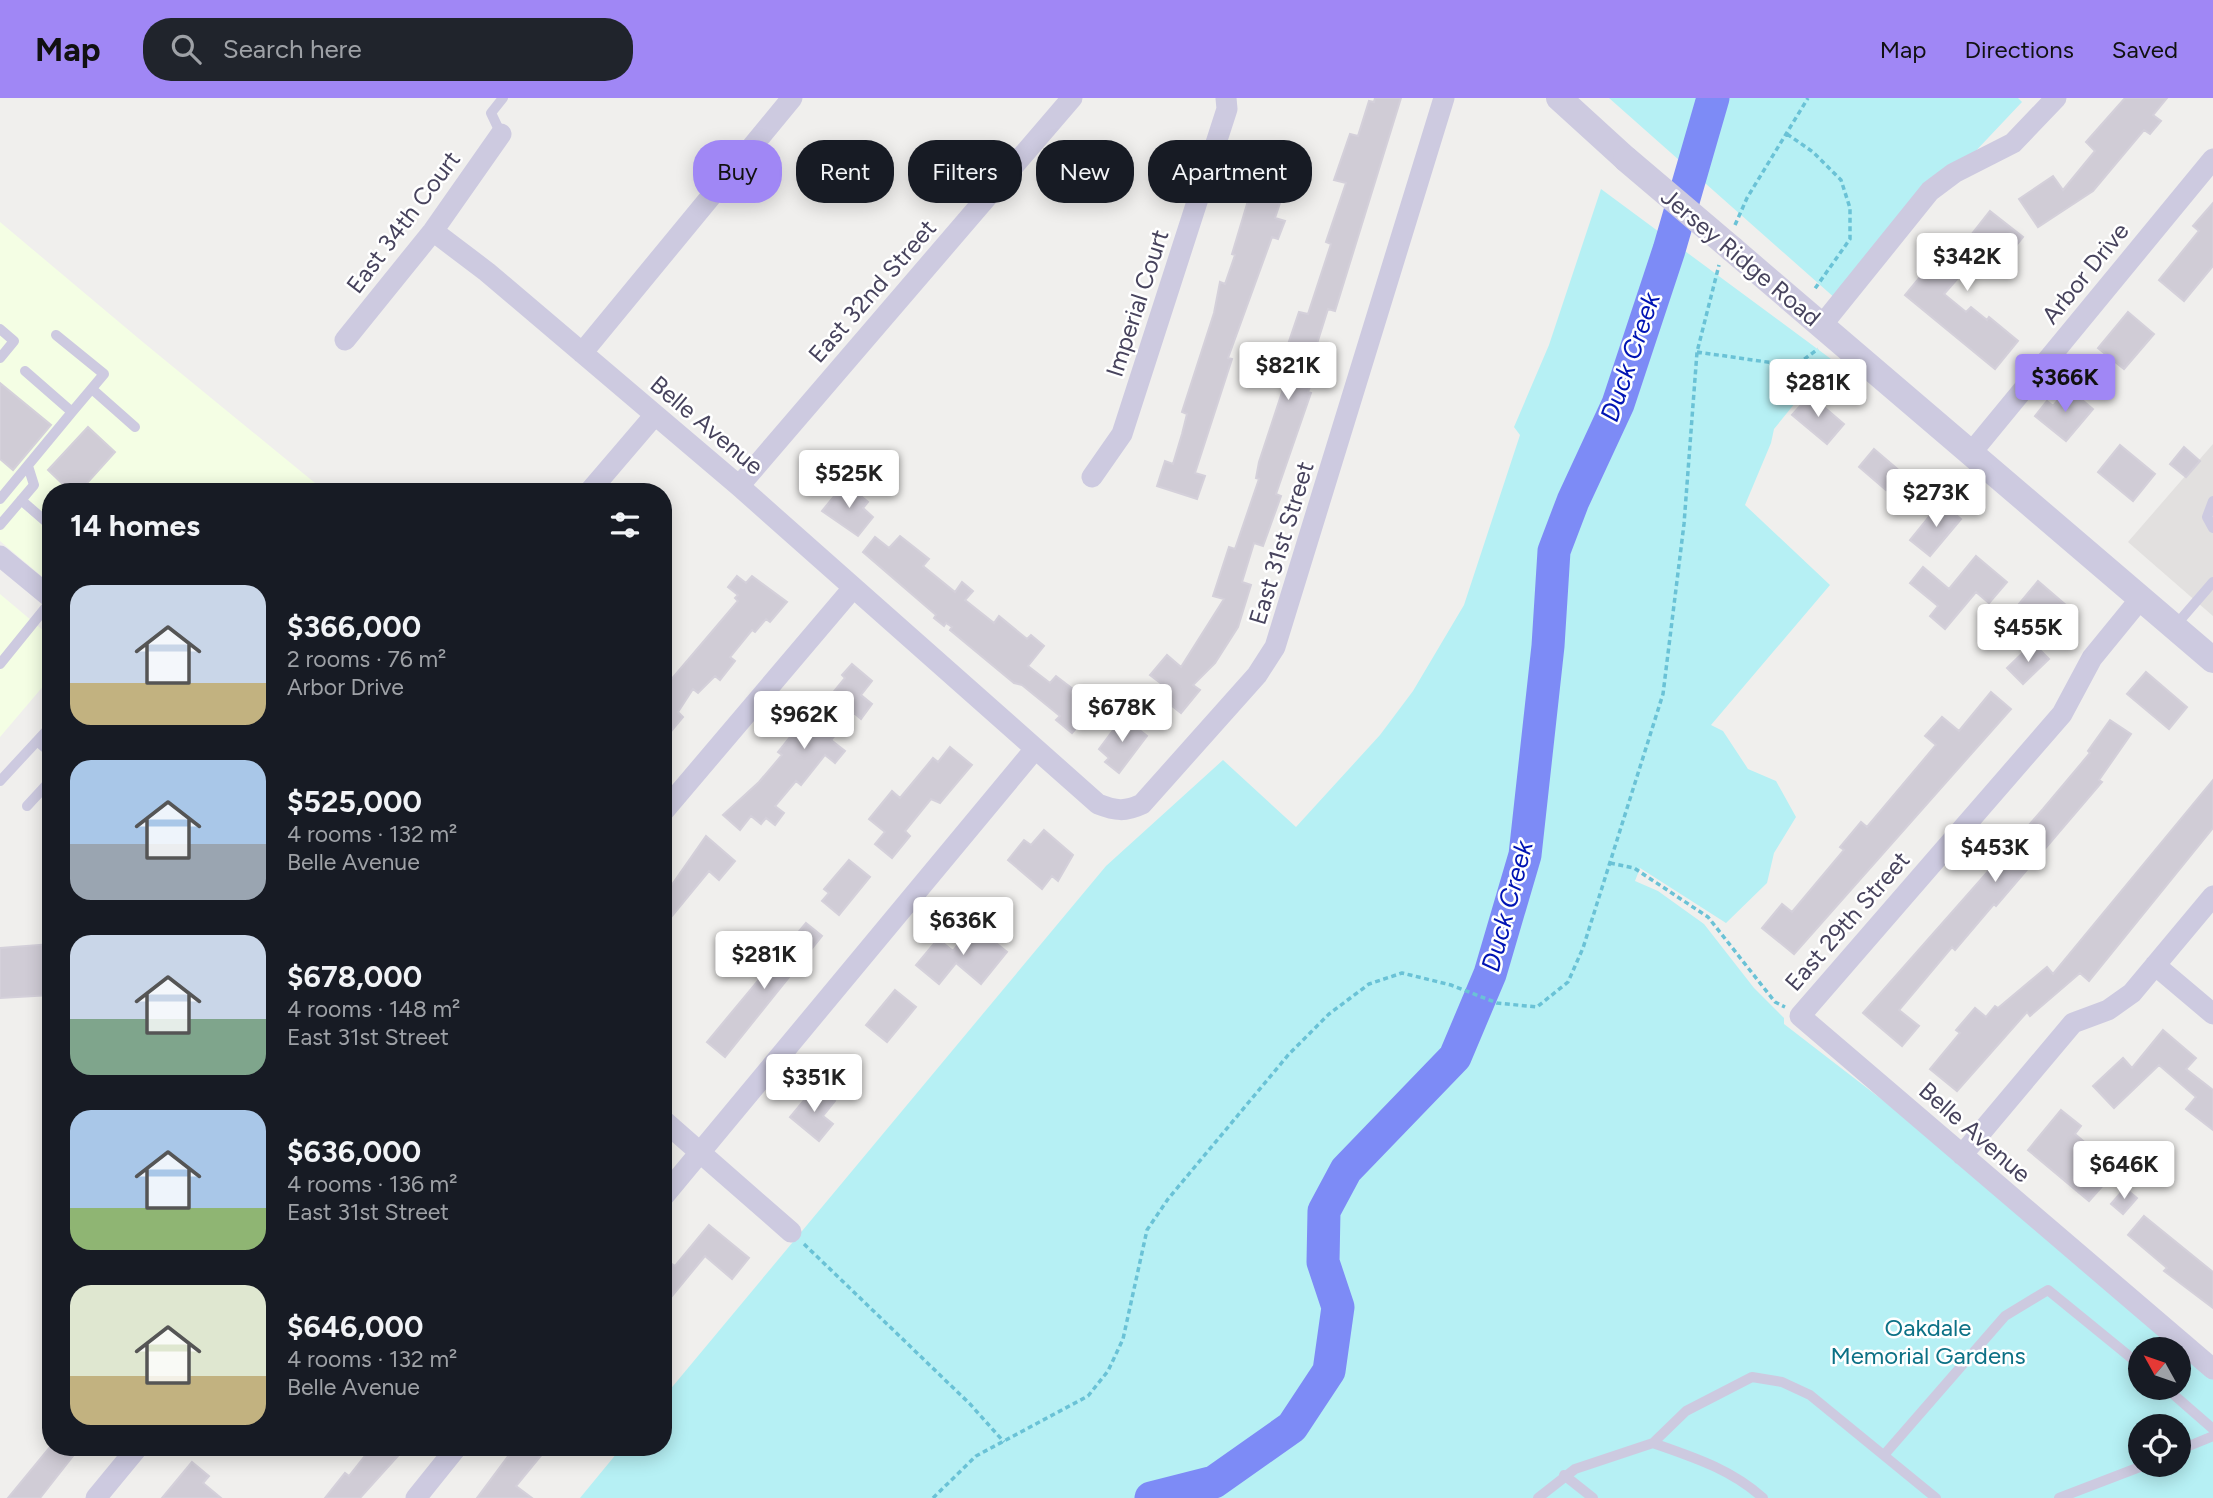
<!DOCTYPE html>
<html lang="en">
<head>
<meta charset="utf-8">
<style>
  body { margin:0; font-family:Figtree,sans-serif; background:#20242c; color:#f1f3f6; height:100vh; display:flex; flex-direction:column; font-size:26px; white-space:nowrap }
  * { box-sizing:border-box; margin:0 }
  p { font-size:23px; color:#9ea1a6 }
  .icon { flex:none; width:38px; height:38px; fill:none; stroke:currentColor; stroke-width:2; stroke-linecap:round; stroke-linejoin:round }
  .map { position:relative; flex:1; overflow:hidden }
  .drawer { position:absolute; left:42px; top:385px; width:630px; height:973px; display:flex; flex-direction:column; background:#171b24; border-radius:28px; box-shadow:0 4px 18px #0003 }
  .drawer>* { flex:none }
  .banner { position:absolute; left:693px; top:42px; width:665px; height:63px; display:flex; gap:14px }
  .needle { width:46px; rotate:310deg }
  .controls { position:absolute; left:2128px; top:1239px; display:grid; gap:14px }
  .controls a { display:grid; place-items:center; width:63px; height:63px; border-radius:50%; background:#171b24; box-shadow:0 4px 18px #0003; font-size:35px }
  .price { position:absolute; translate:-50% -60px; padding:0 16px; border-radius:7px; background:#fff; color:#222; font-size:23px; line-height:46px; filter:drop-shadow(0 2px 4px #0008) }
  .price::after { content:''; position:absolute; left:50%; top:42px; width:21px; height:16px; margin-left:-10px; background:inherit; clip-path:polygon(0 0,100% 0,50% 100%) }
  .price.selected { background:#a087f5; color:#111 }
  ul { padding:0; list-style:none }
  li { display:flex; align-items:center; gap:21px; height:175px; padding:0 28px }
  li span { display:grid; place-items:center; flex:none; width:196px; height:140px; border-radius:21px; color:#555 }
  li>.icon { margin-inline-start:auto }
  span .icon { width:84px; height:84px; fill:#fffc; stroke-width:1 }
  li b { font-size:30px }
  h2 { display:flex; justify-content:space-between; align-items:center; height:84px; padding:0 28px; font-size:30px }
  .tag { padding:0 24px; border-radius:28px; background:#171b24; box-shadow:0 4px 18px #0003; font-size:24px; line-height:63px }
  .tag.selected { background:#a087f5; color:#111 }
  header { display:flex; align-items:center; gap:42px; box-sizing:border-box; height:98px; padding:0 35px; background:#a087f5; color:#111 }
  header strong { font-size:33px }
  nav { display:flex; gap:38px; margin-inline-start:auto; font-size:24px }
  .search { width:490px; height:63px; background:#20242c; display:flex; align-items:center; gap:18px; box-sizing:border-box; padding:0 24px; border-radius:28px; color:#9ea1a6; font-size:26px }
  .map>svg:first-child { display:block }
</style>
</head>
<body>
<header>
<strong>Map</strong>
<div class="search"><svg class="icon" aria-label="search" viewBox="0 0 24 24"><circle cx="10" cy="10" r="6"/><path d="M15 15l6 6"/></svg>Search here</div>
<nav><a>Map</a><a>Directions</a><a>Saved</a></nav>
</header>
<div class="map">
<svg width="2213" height="1400" viewBox="0 0 2213 1400">
  <rect width="100%" height="100%" fill="#f0efed"/>
  <!-- commercial -->
  <path fill="#f4fee4" d="M 0,124 L 144,245 L 326,394 L 51,394 L 51,486 L 0,443 Z
    M 0,496 L 51,539 L 51,579 L 0,639 Z"/>
  <!-- education -->
  <path fill="#e2e0df" d="M 2213,346 L 2213,518 L 2128,444 Z"/>
  <!-- green -->
  <path fill="#b6f0f4" fill-rule="evenodd" d="M 1609,0 L 2018,0 L 2022,4 L 1836,201 Z
    M 1601,91 L 1831,261 L 1774,331 L 1771,345 L 1745,407 L 1830,487 L 1711,627 L 1723,633 L 1748,671 L 1776,683 L 1796,719 L 1774,755 L 1767,785 L 1726,825 L 1640,770 L 1635,783 L 1658,793 L 1704,826 L 1754,890 L 1784,920 L 1784,926 L 1911,1024 L 2213,1280 L 2213,1400 L 580,1400 L 622,1349 L 663,1349 L 663,1300 L 1106,768 L 1223,662 L 1296,729 L 1380,637 L 1413,593 L 1464,507 L 1520,337 L 1514,329 L 1549,247 ZM 2140,1251 L 2179,1251 L 2179,1290 L 2140,1290 ZM 2140,1328 L 2179,1328 L 2179,1367 L 2140,1367 Z"/>
  <g fill="none" stroke-linecap="round" stroke-linejoin="round">
    <!-- river -->
    <path stroke="#7d8bf6" stroke-width="33" d="M 1151,1400 L 1214,1384 L 1292,1329 L 1329,1273 L 1338,1209 L 1323,1164 L 1324,1113 L 1346,1072 L 1455,959 L 1490,876 L 1525,757 L 1548,548 L 1554,453 L 1573,403 L 1618,306 L 1669,152 L 1713,0"/>
  </g>
  <!-- building -->
  <path fill="#d0ccd6" stroke="#d4d0da" stroke-width="2" d="M 1375,0 L 1401,0 L 1335,213 L 1328,211 L 1315,252 L 1319,253 L 1310,280 L 1313,281 L 1308,294 L 1311,295 L 1276,396 L 1281,398 L 1263,448 L 1254,445 L 1242,484 L 1251,487 L 1238,529 L 1215,565 L 1193,587 L 1200,592 L 1181,615 L 1156,595 L 1163,587 L 1150,577 L 1167,557 L 1181,569 L 1224,501 L 1213,498 L 1229,449 L 1235,451 L 1259,381 L 1256,380 L 1259,364 L 1292,264 L 1283,261 L 1299,214 L 1308,216 L 1331,146 L 1326,144 L 1346,85 L 1334,82 L 1350,36 L 1358,38 L 1369,3 L 1374,4 Z
    M 2125,0 L 2167,0 L 2153,17 L 2161,23 L 2150,36 L 2144,32 L 2093,93 L 2038,129 L 2019,101 L 2053,78 L 2063,92 L 2095,53 L 2086,44 Z
    M 1262,56 L 1293,66 L 1275,120 L 1285,123 L 1278,141 L 1272,139 L 1228,260 L 1232,261 L 1195,375 L 1205,378 L 1197,401 L 1157,388 L 1165,363 L 1173,366 L 1182,336 L 1187,316 L 1182,314 L 1214,215 L 1220,184 L 1225,186 L 1235,157 L 1232,156 Z
    M 2213,105 L 2213,168 L 2184,203 L 2159,182 L 2199,133 L 2193,128 Z
    M 1990,113 L 2023,139 L 2011,154 L 1998,144 L 1985,161 L 1979,156 L 1944,196 L 1966,214 L 1971,209 L 1987,222 L 1989,219 L 2018,243 L 1995,271 L 1905,197 L 1939,156 L 1949,165 Z
    M 2128,214 L 2154,236 L 2124,271 L 2098,250 Z
    M 0,285 L 51,327 L 13,372 L 0,361 Z
    M 2068,290 L 2093,311 L 2066,343 L 2035,318 L 2047,303 L 2053,308 Z
    M 1810,297 L 1844,326 L 1827,346 L 1792,317 Z
    M 88,329 L 115,354 L 79,394 L 71,394 L 48,372 Z
    M 2120,347 L 2155,376 L 2133,403 L 2098,374 Z
    M 2184,349 L 2200,363 L 2186,379 L 2170,366 Z
    M 1874,351 L 1901,374 L 1886,392 L 1859,369 Z
    M 845,385 L 868,404 L 863,410 L 873,419 L 858,438 L 822,413 Z
    M 1941,404 L 1961,421 L 1930,458 L 1910,442 Z
    M 900,438 L 929,461 L 923,468 L 955,494 L 962,484 L 973,493 L 965,502 L 994,525 L 999,518 L 1027,541 L 1031,537 L 1044,548 L 1028,568 L 1050,585 L 1056,578 L 1095,608 L 1072,635 L 1056,622 L 1060,618 L 1022,587 L 1014,585 L 950,532 L 952,529 L 946,525 L 944,528 L 934,520 L 936,517 L 863,454 L 875,439 L 889,450 Z
    M 1976,458 L 2007,484 L 1989,505 L 1976,494 L 1945,531 L 1930,518 L 1938,508 L 1910,485 L 1923,469 L 1949,491 Z
    M 737,478 L 746,485 L 752,478 L 787,504 L 770,524 L 766,521 L 755,534 L 752,532 L 730,559 L 735,563 L 720,582 L 715,578 L 698,595 L 693,591 L 678,614 L 683,619 L 663,643 L 663,591 L 738,503 L 735,500 L 738,497 L 728,489 Z
    M 2038,483 L 2073,513 L 2054,536 L 2019,506 Z
    M 2033,545 L 2049,561 L 2023,586 L 2007,570 Z
    M 852,566 L 872,583 L 861,597 L 872,606 L 861,621 L 854,615 L 831,642 L 845,653 L 835,665 L 825,657 L 801,687 L 796,683 L 775,708 L 784,715 L 775,727 L 766,720 L 761,726 L 751,718 L 740,732 L 723,717 L 759,684 L 782,657 L 778,654 L 799,628 L 804,622 L 809,624 L 845,580 L 842,577 Z
    M 2146,574 L 2187,609 L 2169,631 L 2127,596 Z
    M 1991,594 L 2011,611 L 1794,856 L 1762,830 L 1782,806 L 1792,814 L 1844,752 L 1840,749 L 1861,724 L 1867,729 L 1936,647 L 1925,638 L 1942,619 L 1959,633 Z
    M 1123,619 L 1147,638 L 1119,675 L 1105,664 L 1109,660 L 1099,651 Z
    M 2110,622 L 2131,636 L 2099,682 L 2102,684 L 1996,808 L 1994,806 L 1955,852 L 1952,849 L 1899,912 L 1919,928 L 1902,948 L 1863,915 L 2043,711 L 2090,655 L 2088,653 Z
    M 950,649 L 972,667 L 940,705 L 931,701 L 905,733 L 910,738 L 892,760 L 875,746 L 885,734 L 869,721 L 892,693 L 900,700 L 933,660 L 938,664 Z
    M 2213,682 L 2213,730 L 2089,883 L 2080,875 L 2030,918 L 2027,914 L 1957,993 L 1930,971 L 1960,935 L 1956,932 L 1975,910 L 1986,919 L 1995,908 L 1998,910 L 2047,869 L 2053,876 Z
    M 1044,732 L 1073,757 L 1058,783 L 1052,778 L 1042,791 L 1008,762 L 1024,742 L 1031,747 Z
    M 706,738 L 735,763 L 719,782 L 709,773 L 663,829 L 663,781 L 671,788 Z
    M 849,762 L 870,779 L 839,817 L 822,803 L 829,795 L 824,791 Z
    M 806,825 L 822,838 L 725,959 L 707,944 Z
    M 974,827 L 1007,854 L 981,886 L 956,865 L 939,886 L 916,867 L 938,841 L 953,853 Z
    M 51,846 L 51,897 L 0,900 L 0,850 Z
    M 895,892 L 916,909 L 887,944 L 866,927 Z
    M 2163,932 L 2196,960 L 2186,971 L 2213,992 L 2213,1032 L 2186,1011 L 2196,999 L 2159,967 L 2114,1010 L 2093,988 L 2123,960 L 2132,970 Z
    M 816,988 L 835,1003 L 823,1018 L 833,1026 L 819,1043 L 790,1019 Z
    M 2061,1012 L 2081,1028 L 2075,1036 L 2101,1058 L 2089,1072 L 2105,1085 L 2089,1103 L 2028,1052 Z
    M 2125,1090 L 2137,1100 L 2123,1116 L 2111,1106 Z
    M 2144,1118 L 2213,1174 L 2213,1210 L 2164,1173 L 2167,1170 L 2128,1137 Z
    M 709,1127 L 749,1160 L 732,1181 L 705,1158 L 663,1209 L 663,1171 L 669,1164 L 675,1168 Z
    M 50,1349 L 80,1349 L 40,1400 L 8,1400 Z
    M 372,1349 L 406,1349 L 360,1400 L 325,1400 L 345,1375 L 349,1378 Z
    M 515,1349 L 548,1349 L 516,1388 L 532,1400 L 477,1400 Z
    M 192,1364 L 209,1378 L 203,1385 L 221,1400 L 162,1400 Z"/>
  <g fill="none" stroke-linecap="round" stroke-linejoin="round">
    <!-- path -->
    <path stroke="#6ac2d6" stroke-width="3.5" stroke-dasharray="5 3.5" stroke-linecap="butt" d="M 1787,36 L 1813,54 L 1841,82 L 1850,110 L 1850,141 L 1814,192
      M 1735,127 L 1747,100 L 1808,0
      M 1697,254 L 1795,268 L 1818,251
      M 1610,765 L 1634,770 L 1708,819 L 1775,904 L 1785,909
      M 804,1146 L 970,1306 L 1004,1344
      M 933,1400 L 976,1358 L 1088,1298 L 1108,1273 L 1123,1241 L 1147,1132 L 1168,1101 L 1289,956 L 1329,916 L 1369,886 L 1402,875 L 1451,887 L 1497,905 L 1537,909 L 1568,884 L 1583,850 L 1663,596 L 1684,426 L 1697,254 L 1719,167"/>
    <!-- service -->
    <path stroke="#cdcae0" stroke-width="10" d="M 501,36 L 491,15 L 503,0
      M 0,231 L 14,243 L 0,260
      M 56,237 L 104,276 L 72,314
      M 92,291 L 135,329
      M 0,401 L 72,314 L 25,273
      M 21,402 L 51,428
      M 2213,403 L 2207,419 L 2213,430
      M 0,427 L 34,387 L 28,368
      M 2175,528 L 2213,484
      M 0,566 L 51,503
      M 37,643 L 51,655
      M 0,683 L 51,628
      M 27,708 L 51,682
      M 2166,1290 L 2213,1331
      M 1653,1345 C 1693,1359 1731,1371 1763,1400
      M 2179,1352 L 2213,1338
      M 1884,1357 L 2005,1218 L 2048,1192 L 2140,1267
      M 1564,1377 L 1593,1400
      M 1538,1400 L 1575,1371 L 1653,1345 L 1686,1313 L 1752,1279 L 1782,1284 L 1810,1297 L 1936,1400
      M 2059,1400 L 2145,1367"/>
    <!-- minor -->
    <path stroke="#cdcae0" stroke-width="21" d="M 433,133 L 487,174 L 739,388 L 1098,706 C 1116,713 1125,714 1142,706 L 1257,577 L 1275,549 L 1444,0
      M 1822,227 L 1930,93 L 1954,75 L 2013,45 L 2056,0
      M 345,242 L 433,133 L 501,36
      M 582,255 L 792,0
      M 1971,355 L 2213,61
      M 1092,379 L 1122,336 L 1227,11 L 1226,0
      M 739,388 L 1072,0
      M 589,394 L 654,318
      M 0,458 L 51,500
      M 2141,500 L 2092,560 L 2062,616 L 1800,918 L 2213,1271
      M 663,714 L 853,490
      M 2155,867 L 2213,916
      M 663,1022 L 791,1134
      M 1962,1057 L 2073,925 L 2108,912 L 2132,895 L 2213,798
      M 663,1099 L 1035,651
      M 96,1400 L 138,1349
      M 416,1400 L 457,1349"/>
    <!-- tertiary -->
    <path stroke="#cdcae0" stroke-width="26" d="M 1559,0 L 1626,61
      M 1732,151 L 2213,562"/>
    <!-- tertiary-bridge -->
    <path stroke="#cdcae0" stroke-width="26" d="M 1626,61 L 1732,151"/>
  </g>
  <g text-anchor="middle" dominant-baseline="central" stroke-width="5" stroke-linejoin="round" paint-order="stroke">
    <!-- street labels -->
    <g font-size="24" fill="#47435d" stroke="#fff">
      <text transform="translate(403 124) rotate(-53)">East 34th Court</text>
      <text transform="translate(1741 159) rotate(40)">Jersey Ridge Road</text>
      <text transform="translate(2085 175) rotate(-51)">Arbor Drive</text>
      <text transform="translate(872 193) rotate(-49)">East 32nd Street</text>
      <text transform="translate(1137 205) rotate(-72)">Imperial Court</text>
      <text transform="translate(707 327) rotate(40)">Belle Avenue</text>
      <text transform="translate(1281 445) rotate(-73)">East 31st Street</text>
      <text transform="translate(1847 823) rotate(-49)">East 29th Street</text>
      <text transform="translate(1975 1034) rotate(41)">Belle Avenue</text>
    </g>
    <!-- park labels -->
    <g font-size="24" fill="#0c7186" stroke="#fff">
      <text x="1928" y="1229">Oakdale<tspan x="1928" dy="28">Memorial Gardens</tspan></text>
    </g>
    <!-- water labels -->
    <g font-size="26" font-style="italic" fill="#0014b3" stroke="#fff">
      <text transform="translate(1630 259) rotate(-71)">Duck Creek</text>
      <text transform="translate(1507 808) rotate(-75)">Duck Creek</text>
    </g>
  </g>
</svg>
<div class="controls">
<a><svg class="needle" viewBox="-14 -14 28 28"><path d="M0-13l5 13h-10z" fill="#e53935"/><path d="M0 13l5-13h-10z" fill="#9ea1a6"/></svg></a>
<a><svg class="icon" aria-label="locate" viewBox="0 0 24 24"><circle cx="12" cy="12" r="6"/><path d="M12 2v4M12 18v4M2 12h4M18 12h4"/></svg></a>
</div>
<b class="price" style="left:1967px;top:195px">$342K</b>
<b class="price" style="left:1288px;top:304px">$821K</b>
<b class="price selected" style="left:2065px;top:316px">$366K</b>
<b class="price" style="left:1818px;top:321px">$281K</b>
<b class="price" style="left:849px;top:412px">$525K</b>
<b class="price" style="left:1936px;top:431px">$273K</b>
<b class="price" style="left:2028px;top:566px">$455K</b>
<b class="price" style="left:1122px;top:646px">$678K</b>
<b class="price" style="left:804px;top:653px">$962K</b>
<b class="price" style="left:1995px;top:786px">$453K</b>
<b class="price" style="left:963px;top:859px">$636K</b>
<b class="price" style="left:764px;top:893px">$281K</b>
<b class="price" style="left:814px;top:1016px">$351K</b>
<b class="price" style="left:2124px;top:1103px">$646K</b>
<div class="banner">
<a class="tag selected">Buy</a>
<a class="tag">Rent</a>
<a class="tag">Filters</a>
<a class="tag">New</a>
<a class="tag">Apartment</a>
</div>
<section class="drawer">
<h2>14 homes<svg class="icon" aria-label="filters" viewBox="0 0 24 24"><path d="M4 7h16M4 17h16"/><circle cx="9" cy="7" r="2"/><circle cx="15" cy="17" r="2"/></svg></h2>
<ul>
<li><span style="background:linear-gradient(#c9d6e8 70%,#c2b280 0)"><svg class="icon" aria-label="home" viewBox="0 0 24 24"><path d="M3 11l9-7 9 7M6 9v11h12V9"/></svg></span><div><b>$366,000</b><p>2 rooms · 76 m²</p><p>Arbor Drive</p></div></li>
<li><span style="background:linear-gradient(#a9c7e8 60%,#9aa5b1 0)"><svg class="icon" aria-label="home" viewBox="0 0 24 24"><path d="M3 11l9-7 9 7M6 9v11h12V9"/></svg></span><div><b>$525,000</b><p>4 rooms · 132 m²</p><p>Belle Avenue</p></div></li>
<li><span style="background:linear-gradient(#c9d6e8 60%,#7fa58c 0)"><svg class="icon" aria-label="home" viewBox="0 0 24 24"><path d="M3 11l9-7 9 7M6 9v11h12V9"/></svg></span><div><b>$678,000</b><p>4 rooms · 148 m²</p><p>East 31st Street</p></div></li>
<li><span style="background:linear-gradient(#a9c7e8 70%,#8fb573 0)"><svg class="icon" aria-label="home" viewBox="0 0 24 24"><path d="M3 11l9-7 9 7M6 9v11h12V9"/></svg></span><div><b>$636,000</b><p>4 rooms · 136 m²</p><p>East 31st Street</p></div></li>
<li><span style="background:linear-gradient(#dfe7d0 65%,#c2b280 0)"><svg class="icon" aria-label="home" viewBox="0 0 24 24"><path d="M3 11l9-7 9 7M6 9v11h12V9"/></svg></span><div><b>$646,000</b><p>4 rooms · 132 m²</p><p>Belle Avenue</p></div></li>
</ul>
</section>
</div>
</body>
</html>
